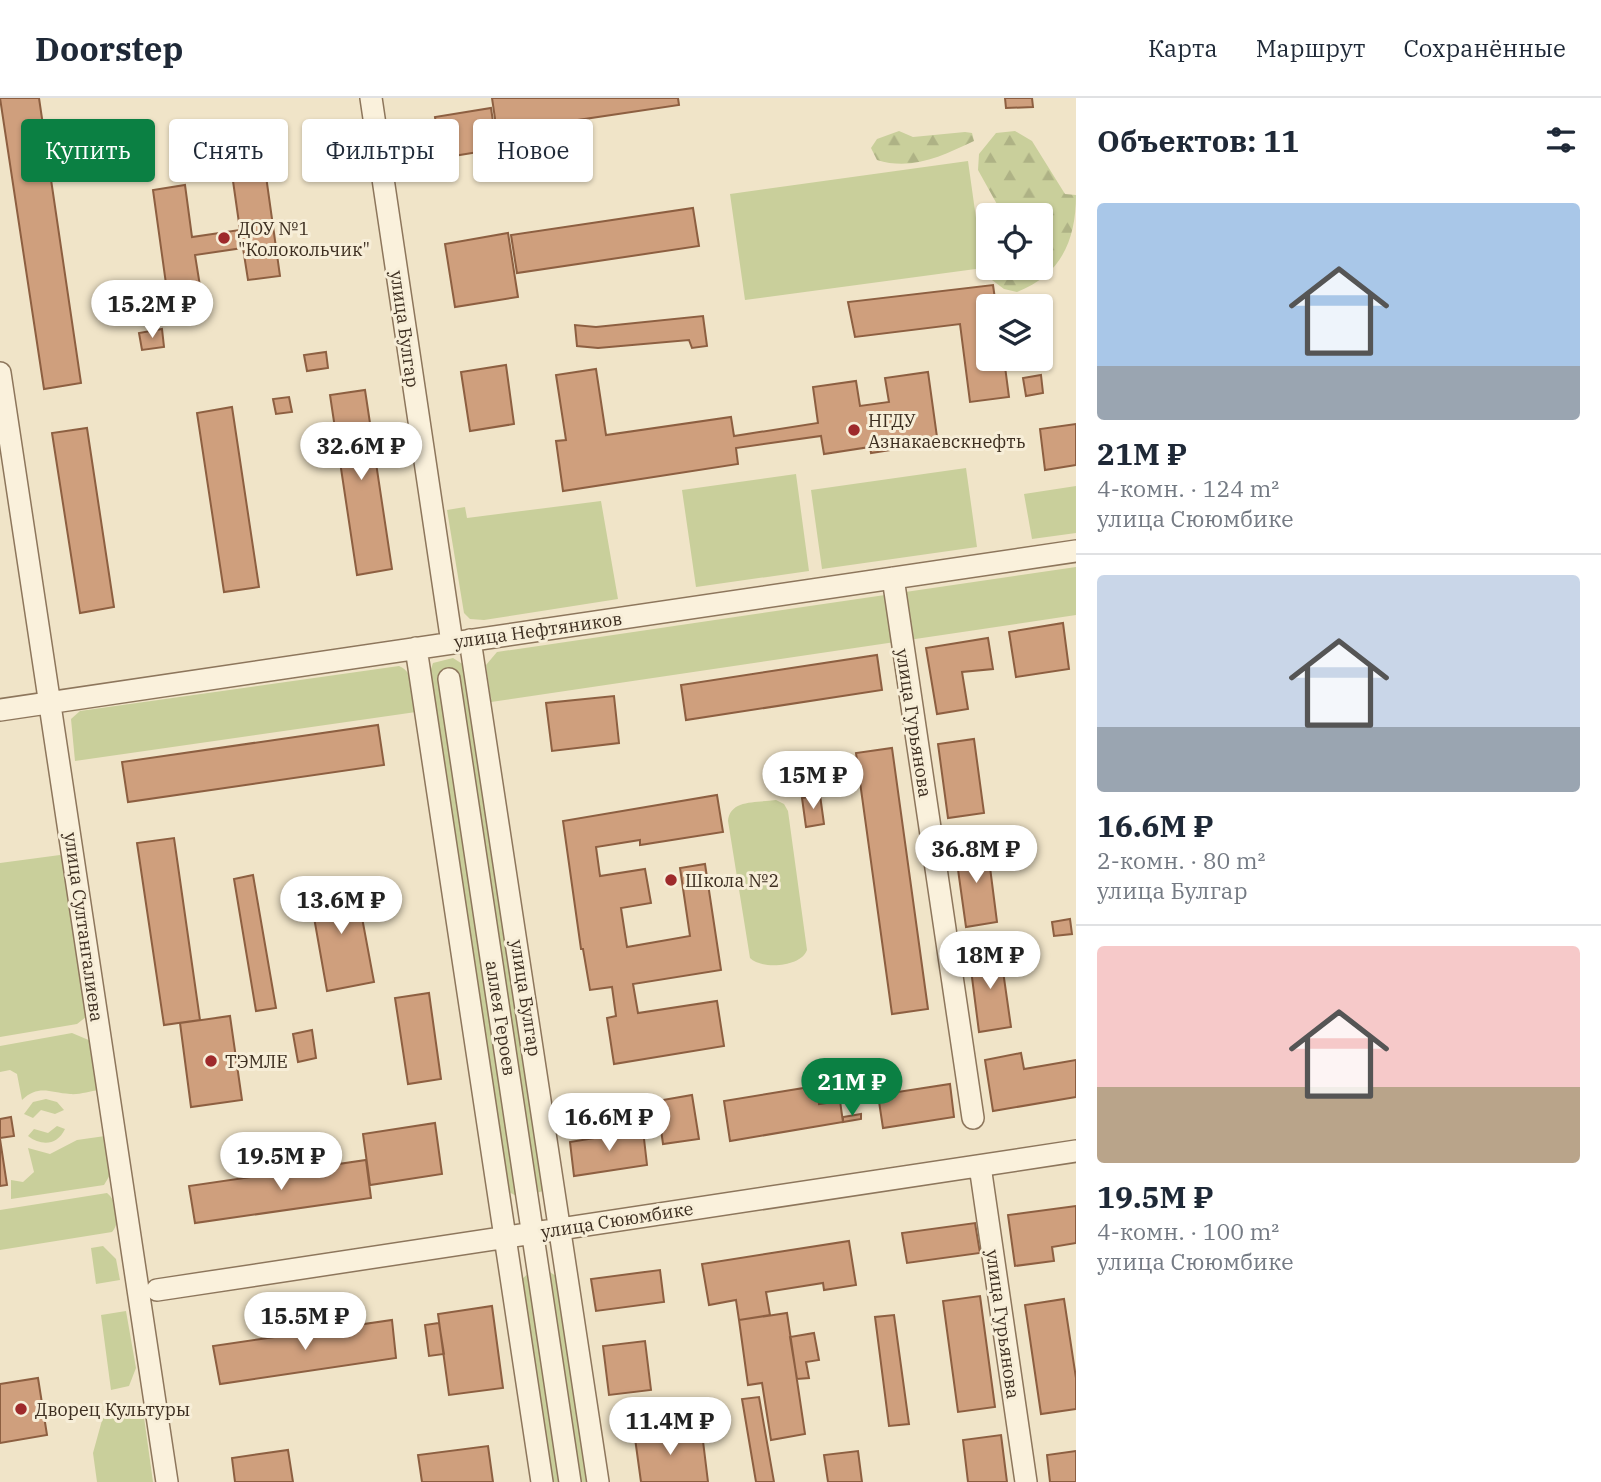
<!DOCTYPE html>
<html lang="ru">
<head>
<meta charset="utf-8">
<style>
  body { margin:0; font-family:"IBM Plex Serif",serif; background:#f6f6f7; color:#1f2937; height:100vh; display:flex; flex-direction:column; font-size:26px; white-space:nowrap }
  * { box-sizing:border-box; margin:0 }
  p { font-size:23px; color:#747a83 }
  .icon { flex:none; width:38px; height:38px; fill:none; stroke:currentColor; stroke-width:2; stroke-linecap:round; stroke-linejoin:round }
  .map { position:relative; flex:1; overflow:hidden }
  .sheet { display:flex; flex-direction:column; background:#fff; width:525px }
  .sheet>* { flex:none }
  .hud { position:absolute; left:21px; top:21px; width:665px; height:63px; display:flex; gap:14px }
  .buttons { position:absolute; left:976px; top:105px; display:grid; gap:14px }
  .buttons a { display:grid; place-items:center; width:77px; height:77px; border-radius:7px; background:#fff; box-shadow:0 2px 5px #0004; font-size:35px }
  .price { position:absolute; translate:-50% -60px; padding:0 16px; border-radius:24px; background:#fff; color:#222; font-size:23px; line-height:46px; filter:drop-shadow(0 2px 4px #0008) }
  .price::after { content:''; position:absolute; left:50%; top:42px; width:21px; height:16px; margin-left:-10px; background:inherit; clip-path:polygon(0 0,100% 0,50% 100%) }
  .price.active { background:#0b8043; color:#fff }
  ul { padding:0; list-style:none }
  li { display:grid; align-content:center; gap:14px; height:371px; padding:0 21px }
  li+li { border-top:2px solid #e0e1e3 }
  li span { display:grid; place-items:center; height:217px; border-radius:7px; color:#555 }
  li>.icon { margin-inline-start:auto }
  span .icon { width:126px; height:126px; fill:#fffc; stroke-width:1 }
  li b { font-size:30px }
  h2 { display:flex; justify-content:space-between; align-items:center; height:84px; padding:0 21px; font-size:30px }
  .tag { padding:0 24px; border-radius:7px; background:#fff; box-shadow:0 2px 5px #0004; font-size:24px; line-height:63px }
  .tag.active { background:#0b8043; color:#fff }
  header { display:flex; align-items:center; gap:42px; box-sizing:border-box; height:98px; padding:0 35px; background:#fff; border-bottom:2px solid #e0e1e3 }
  header strong { font-size:33px }
  nav { display:flex; gap:38px; margin-inline-start:auto; font-size:24px }
  main { display:flex; flex:1; min-height:0 }
  .map>svg:first-child { display:block }
</style>
</head>
<body>
<header>
<strong>Doorstep</strong>
<nav><a>Карта</a><a>Маршрут</a><a>Сохранённые</a></nav>
</header>
<main>
<div class="map">
<svg width="1076" height="1384" viewBox="0 0 1076 1384">
  <defs>
    <pattern id="forest-firs" width="22" height="20" patternUnits="userSpaceOnUse" patternTransform="scale(1.75)"><rect width="22" height="20" fill="#c9cf9b"/><path d="M5 1l3.5 6h-7zM16 11l3.5 6h-7z" fill="#aeb285"/></pattern>
  </defs>
  <rect width="100%" height="100%" fill="#f0e4c8"/>
  <!-- grass -->
  <path fill="#c9cf9b" d="M 968,63 L 983,170 L 745,202 L 730,96 Z
    M 966,370 L 977,449 L 822,471 L 811,392 Z
    M 796,376 L 809,473 L 696,489 L 682,392 Z
    M 1076,388 L 1076,435 L 1032,441 L 1024,396 Z
    M 601,403 L 618,501 L 484,522 L 470,521 L 464,515 L 447,412 L 465,409 L 467,420 Z
    M 1076,469 L 1076,517 L 491,604 L 486,567 L 497,554 Z
    M 453,560 L 464,567 L 543,1093 L 520,1100 L 509,1094 L 429,577 L 433,565 Z
    M 399,568 C 416,575 414,598 416,614 L 75,663 L 71,621 L 80,613 Z
    M 776,702 L 784,706 L 788,713 L 807,852 C 801,869 762,872 750,860 L 728,723 C 730,701 757,705 776,702 Z
    M 60,757 L 63,760 L 86,919 L 77,926 L 0,939 L 0,765 Z
    M 72,935 L 91,943 L 99,992 C 90,993 79,997 70,996 C 50,995 39,986 22,1002 L 17,976 L 10,972 L 0,974 L 0,948 Z
    M 46,1001 L 57,1004 L 64,1012 L 55,1016 L 41,1012 L 33,1020 L 24,1016 L 33,1004 Z
    M 57,1028 L 65,1031 C 57,1048 41,1048 28,1038 L 34,1031 L 48,1035 Z
    M 105,1038 L 110,1077 L 104,1087 L 11,1101 L 11,1082 L 23,1084 L 34,1074 L 28,1050 L 50,1056 L 77,1042 Z
    M 107,1095 C 117,1102 121,1125 112,1134 L 0,1152 L 0,1112 Z
    M 103,1148 L 116,1161 L 120,1182 L 96,1186 L 91,1150 Z
    M 545,1171 L 556,1178 L 588,1384 L 552,1384 L 521,1182 L 531,1173 Z
    M 126,1213 L 136,1270 L 129,1288 L 111,1292 L 101,1217 Z
    M 138,1309 L 143,1312 L 153,1384 L 97,1384 L 93,1355 L 104,1315 Z"/>
  <!-- forest -->
  <path fill="url(#forest-firs)" d="M 899,33 L 913,39 L 965,34 L 972,35 L 974,43 C 942,58 912,73 877,62 L 871,50 L 877,41 Z
    M 1015,33 L 1032,43 L 1065,96 L 1076,97 C 1076,142 1061,177 1017,194 L 1004,191 L 984,176 L 986,168 L 1041,170 L 1041,117 L 1003,117 L 978,72 L 979,56 L 996,35 Z"/>
  <!-- building -->
  <path fill="#cf9f7d" stroke="#8d5f41" stroke-width="2" d="M 0,0 L 39,0 L 81,285 L 44,291 Z
    M 492,0 L 678,0 L 679,7 L 497,34 Z
    M 1005,0 L 1032,0 L 1033,9 L 1006,10 Z
    M 491,10 L 497,51 L 441,60 L 435,19 Z
    M 266,78 L 280,178 L 248,182 L 243,150 L 195,157 L 200,188 L 167,193 L 153,92 L 185,87 L 192,139 L 240,132 L 233,83 Z
    M 693,110 L 699,148 L 517,175 L 511,137 Z
    M 508,135 L 518,199 L 455,209 L 445,146 Z
    M 993,187 L 996,208 L 989,208 L 989,261 L 1004,261 L 1009,299 L 970,304 L 960,226 L 855,239 L 848,204 Z
    M 703,218 L 707,248 L 692,250 L 689,242 L 598,250 L 577,248 L 575,227 L 596,229 Z
    M 162,231 L 164,249 L 142,252 L 139,235 Z
    M 326,254 L 328,270 L 307,273 L 304,257 Z
    M 506,267 L 514,326 L 470,333 L 461,274 Z
    M 596,271 L 606,337 L 731,319 L 734,338 L 818,325 L 813,289 L 856,283 L 860,308 L 889,304 L 885,280 L 928,274 L 937,339 L 890,346 L 891,352 L 871,355 L 870,349 L 824,356 L 821,338 L 736,350 L 738,366 L 563,393 L 556,343 L 566,342 L 556,277 Z
    M 1041,277 L 1043,295 L 1026,298 L 1023,280 Z
    M 365,292 L 392,471 L 357,477 L 330,297 Z
    M 289,299 L 292,314 L 276,316 L 273,301 Z
    M 232,309 L 259,489 L 224,494 L 197,315 Z
    M 1076,326 L 1076,367 L 1045,372 L 1040,331 Z
    M 87,330 L 114,509 L 80,515 L 52,335 Z
    M 1063,525 L 1069,571 L 1016,579 L 1009,534 Z
    M 988,540 L 993,571 L 962,574 L 968,611 L 937,616 L 926,550 Z
    M 877,557 L 882,592 L 686,622 L 681,587 Z
    M 614,598 L 619,645 L 552,653 L 546,605 Z
    M 378,627 L 384,667 L 128,704 L 122,664 Z
    M 974,641 L 984,715 L 948,720 L 938,646 Z
    M 892,650 L 928,911 L 892,916 L 856,655 Z
    M 717,697 L 723,734 L 640,747 L 640,742 L 596,749 L 600,778 L 645,771 L 651,805 L 621,810 L 627,849 L 690,838 L 680,770 L 705,766 L 721,872 L 633,886 L 638,915 L 717,903 L 724,948 L 614,966 L 607,920 L 616,918 L 612,889 L 590,892 L 583,851 L 581,851 L 563,723 Z
    M 820,697 L 824,726 L 806,729 L 802,700 Z
    M 174,740 L 200,922 L 164,927 L 137,745 Z
    M 987,746 L 997,824 L 966,829 L 955,750 Z
    M 253,777 L 276,910 L 256,913 L 234,781 Z
    M 355,782 L 374,884 L 327,893 L 309,791 Z
    M 1070,821 L 1072,836 L 1054,838 L 1052,824 Z
    M 1000,852 L 1011,929 L 979,934 L 969,856 Z
    M 429,895 L 441,981 L 408,986 L 395,900 Z
    M 230,918 L 242,1002 L 191,1009 L 180,925 Z
    M 312,932 L 316,960 L 298,964 L 293,936 Z
    M 1021,955 L 1024,971 L 1076,962 L 1076,999 L 993,1013 L 985,962 Z
    M 950,986 L 954,1019 L 883,1030 L 878,997 Z
    M 816,988 L 819,1006 L 840,1003 L 843,1024 L 730,1043 L 724,1003 Z
    M 692,997 L 699,1041 L 663,1046 L 657,1003 Z
    M 861,1016 L 861,1021 L 843,1024 L 843,1019 Z
    M 11,1019 L 14,1038 L 0,1040 L 0,1021 Z
    M 435,1025 L 442,1076 L 370,1087 L 363,1036 Z
    M 643,1032 L 647,1067 L 574,1078 L 570,1044 Z
    M 0,1041 L 7,1087 L 0,1088 Z
    M 366,1062 L 371,1100 L 195,1125 L 189,1088 Z
    M 1076,1108 L 1076,1145 L 1052,1149 L 1054,1163 L 1015,1168 L 1008,1117 Z
    M 975,1125 L 980,1155 L 907,1165 L 902,1135 Z
    M 849,1143 L 856,1187 L 824,1192 L 823,1185 L 766,1194 L 770,1217 L 739,1222 L 736,1202 L 709,1207 L 702,1166 Z
    M 660,1172 L 664,1204 L 596,1213 L 591,1181 Z
    M 980,1198 L 995,1309 L 958,1314 L 943,1203 Z
    M 1064,1201 L 1076,1280 L 1076,1311 L 1041,1316 L 1025,1207 Z
    M 492,1208 L 503,1290 L 449,1297 L 438,1216 Z
    M 787,1215 L 805,1336 L 771,1342 L 762,1285 L 748,1287 L 739,1222 Z
    M 894,1217 L 909,1326 L 889,1328 L 875,1219 Z
    M 392,1222 L 396,1260 L 220,1286 L 213,1248 Z
    M 439,1225 L 444,1256 L 429,1258 L 425,1227 Z
    M 814,1235 L 819,1262 L 806,1264 L 809,1280 L 797,1281 L 790,1239 Z
    M 645,1243 L 651,1292 L 609,1297 L 603,1248 Z
    M 38,1280 L 47,1337 L 0,1345 L 0,1286 Z
    M 759,1299 L 774,1384 L 756,1384 L 742,1301 Z
    M 667,1328 L 669,1340 L 702,1335 L 708,1384 L 641,1384 L 634,1333 Z
    M 1001,1337 L 1007,1384 L 968,1384 L 963,1342 Z
    M 488,1348 L 493,1384 L 422,1384 L 418,1357 Z
    M 288,1352 L 293,1384 L 235,1384 L 232,1360 Z
    M 858,1353 L 862,1384 L 828,1384 L 824,1357 Z
    M 1076,1353 L 1076,1384 L 1050,1384 L 1047,1357 Z"/>
  <g fill="none" stroke-linecap="round" stroke-linejoin="round">
    <!-- minor casing -->
    <g stroke="#8d765c" stroke-width="24">
      <path id="minor" d="M 371,0 L 452,545
        M 0,275 L 167,1384
        M 893,480 L 973,1020
        M 470,542 L 598,1384
        M 416,550 L 542,1384
        M 449,581 L 570,1384
        M 0,612 L 1076,453
        M 980,1068 L 1026,1384
        M 157,1192 L 1076,1053"/>
    </g>
    <!-- minor -->
    <use href="#minor" stroke="#faf1dc" stroke-width="21"/>
  </g>
  <!-- markers -->
  <g fill="#9e2a2b" stroke="#f7eed8" stroke-width="2.5">
    <circle cx="224" cy="140" r="7"/>
    <circle cx="854" cy="332" r="7"/>
    <circle cx="671" cy="782" r="7"/>
    <circle cx="211" cy="963" r="7"/>
    <circle cx="21" cy="1311" r="7"/>
  </g>
  <g text-anchor="middle" dominant-baseline="central" stroke-width="6" stroke-linejoin="round" paint-order="stroke">
    <!-- poi labels -->
    <g font-size="18" fill="#3d2e20" stroke="#f7eed8" text-anchor="start">
      <text x="238" y="130">ДОУ №1<tspan x="238" dy="21">"Колокольчик"</tspan></text>
      <text x="868" y="322">НГДУ<tspan x="868" dy="21">Азнакаевскнефть</tspan></text>
      <text x="685" y="782">Школа №2</text>
      <text x="225" y="963">ТЭМЛЕ</text>
      <text x="35" y="1311">Дворец Культуры</text>
    </g>
    <!-- street labels -->
    <g font-size="18" fill="#3d2e20" stroke="#f7eed8">
      <text transform="translate(405 231) rotate(82)">улица Булгар</text>
      <text transform="translate(538 532) rotate(-8)">улица Нефтяников</text>
      <text transform="translate(914 625) rotate(81)">улица Гурьянова</text>
      <text transform="translate(84 829) rotate(82)">улица Султангалиева</text>
      <text transform="translate(526 900) rotate(81)">улица Булгар</text>
      <text transform="translate(501 920) rotate(81)">аллея Героев</text>
      <text transform="translate(617 1122) rotate(-9)">улица Сююмбике</text>
      <text transform="translate(1003 1226) rotate(82)">улица Гурьянова</text>
    </g>
  </g>
</svg>
<div class="buttons">
<a><svg class="icon" aria-label="locate" viewBox="0 0 24 24"><circle cx="12" cy="12" r="6"/><path d="M12 2v4M12 18v4M2 12h4M18 12h4"/></svg></a>
<a><svg class="icon" aria-label="layers" viewBox="0 0 24 24"><path d="M12 4l9 5-9 5-9-5zM3 14l9 5 9-5"/></svg></a>
</div>
<b class="price" style="left:152px;top:242px">15.2M ₽</b>
<b class="price" style="left:361px;top:384px">32.6M ₽</b>
<b class="price" style="left:813px;top:713px">15M ₽</b>
<b class="price" style="left:976px;top:787px">36.8M ₽</b>
<b class="price" style="left:341px;top:838px">13.6M ₽</b>
<b class="price" style="left:990px;top:893px">18M ₽</b>
<b class="price active" style="left:852px;top:1020px">21M ₽</b>
<b class="price" style="left:609px;top:1055px">16.6M ₽</b>
<b class="price" style="left:281px;top:1094px">19.5M ₽</b>
<b class="price" style="left:305px;top:1254px">15.5M ₽</b>
<b class="price" style="left:670px;top:1359px">11.4M ₽</b>
<div class="hud">
<a class="tag active">Купить</a>
<a class="tag">Снять</a>
<a class="tag">Фильтры</a>
<a class="tag">Новое</a>
</div>
</div>
<section class="sheet">
<h2>Объектов: 11<svg class="icon" aria-label="filters" viewBox="0 0 24 24"><path d="M4 7h16M4 17h16"/><circle cx="9" cy="7" r="2"/><circle cx="15" cy="17" r="2"/></svg></h2>
<ul>
<li><span style="background:linear-gradient(#a9c7e8 75%,#9aa5b1 0)"><svg class="icon" aria-label="home" viewBox="0 0 24 24"><path d="M3 11l9-7 9 7M6 9v11h12V9"/></svg></span><div><b>21M ₽</b><p>4-комн. · 124 m²</p><p>улица Сююмбике</p></div></li>
<li><span style="background:linear-gradient(#c9d6e8 70%,#9aa5b1 0)"><svg class="icon" aria-label="home" viewBox="0 0 24 24"><path d="M3 11l9-7 9 7M6 9v11h12V9"/></svg></span><div><b>16.6M ₽</b><p>2-комн. · 80 m²</p><p>улица Булгар</p></div></li>
<li><span style="background:linear-gradient(#f6c9c9 65%,#b9a48a 0)"><svg class="icon" aria-label="home" viewBox="0 0 24 24"><path d="M3 11l9-7 9 7M6 9v11h12V9"/></svg></span><div><b>19.5M ₽</b><p>4-комн. · 100 m²</p><p>улица Сююмбике</p></div></li>
</ul>
</section>
</main>
</body>
</html>
